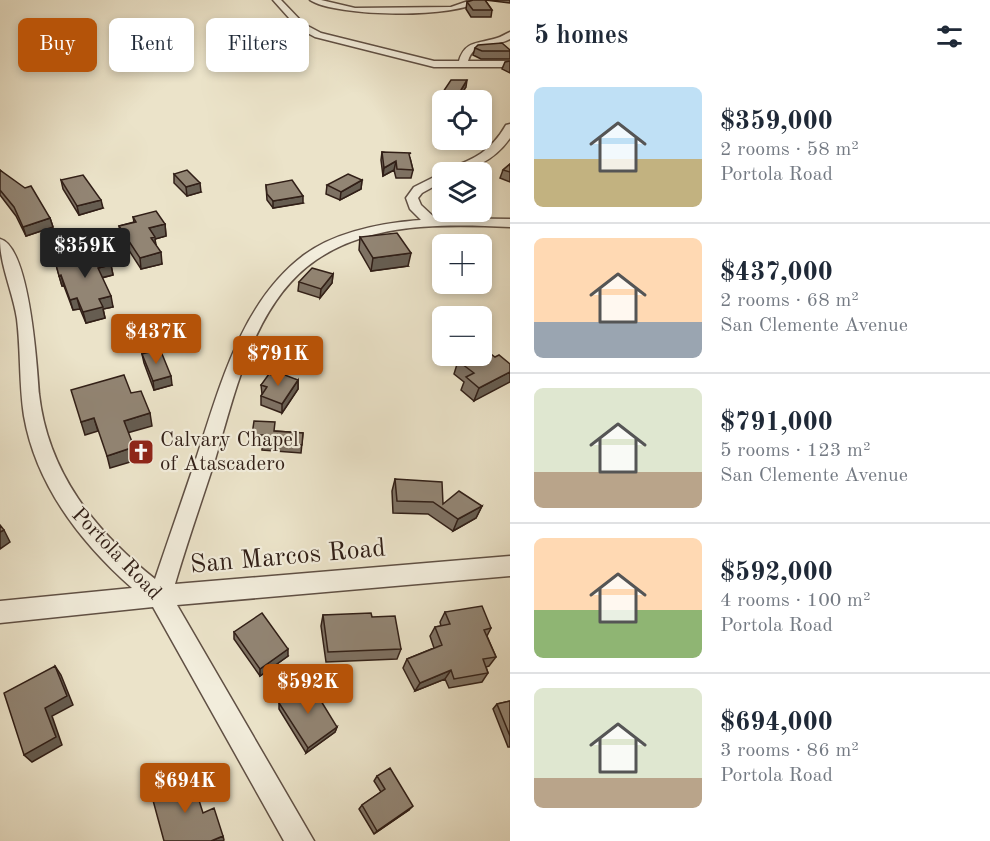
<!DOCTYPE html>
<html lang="en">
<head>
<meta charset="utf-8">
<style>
  body { margin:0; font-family:"Old Standard TT",serif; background:#f2f2f3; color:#1f2937; height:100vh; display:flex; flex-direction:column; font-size:22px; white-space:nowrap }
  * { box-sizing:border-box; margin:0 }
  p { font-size:20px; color:#747a83 }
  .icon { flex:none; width:33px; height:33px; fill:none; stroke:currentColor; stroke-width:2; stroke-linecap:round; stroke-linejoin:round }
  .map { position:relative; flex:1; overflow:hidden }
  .drawer { display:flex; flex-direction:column; background:#fff; width:480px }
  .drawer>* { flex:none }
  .top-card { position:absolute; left:18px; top:18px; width:402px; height:54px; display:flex; gap:12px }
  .fabs { position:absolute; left:432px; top:90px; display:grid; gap:12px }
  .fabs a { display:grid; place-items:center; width:60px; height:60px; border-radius:9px; background:#fff; box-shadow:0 3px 9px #0003; font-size:30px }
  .price { position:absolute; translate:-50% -51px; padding:0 14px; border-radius:6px; background:#b45309; color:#fff; font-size:20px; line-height:39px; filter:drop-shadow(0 2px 3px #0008) }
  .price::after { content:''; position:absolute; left:50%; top:36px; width:18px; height:14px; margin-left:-9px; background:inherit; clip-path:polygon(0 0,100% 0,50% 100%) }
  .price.on { background:#222; color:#fff }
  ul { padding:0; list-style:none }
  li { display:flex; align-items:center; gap:18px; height:150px; padding:0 24px }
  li+li { border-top:2px solid #e0e1e3 }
  li span { display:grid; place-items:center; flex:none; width:168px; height:120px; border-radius:9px; color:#555 }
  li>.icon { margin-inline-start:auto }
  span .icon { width:72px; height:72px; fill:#fffc; stroke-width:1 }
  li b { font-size:26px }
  h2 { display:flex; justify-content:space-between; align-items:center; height:72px; padding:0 24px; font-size:26px }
  .tag { padding:0 21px; border-radius:9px; background:#fff; box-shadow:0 3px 9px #0003; font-size:21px; line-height:54px }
  .tag.on { background:#b45309; color:#fff }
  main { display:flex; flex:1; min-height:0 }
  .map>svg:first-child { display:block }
</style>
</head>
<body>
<main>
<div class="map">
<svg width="510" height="841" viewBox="0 0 510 841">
  <rect width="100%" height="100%" fill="#ebe3c9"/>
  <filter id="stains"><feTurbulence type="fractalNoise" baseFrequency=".00333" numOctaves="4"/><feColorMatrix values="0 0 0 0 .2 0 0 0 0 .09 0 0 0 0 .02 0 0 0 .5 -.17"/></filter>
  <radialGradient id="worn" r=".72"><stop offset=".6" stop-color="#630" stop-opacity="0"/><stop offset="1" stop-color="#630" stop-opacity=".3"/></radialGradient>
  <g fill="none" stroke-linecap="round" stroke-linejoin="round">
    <!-- minor casing -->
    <g stroke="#605044" stroke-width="3">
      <path id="minor" d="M 273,0 L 281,0 L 304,24 L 321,33 L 434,61 L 459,61 C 465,40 479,44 497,38 C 501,37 505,34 510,32 L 510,39 C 494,48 474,40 468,61 L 510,61 L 510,67 L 434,67 L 315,37 L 298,28 Z
        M 310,0 L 321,0 L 355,8 L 451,7 L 471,0 L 481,0 C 458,19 335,17 310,0 Z
        M 510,124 L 510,138 C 495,160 471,172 444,172 L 446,169 C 474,160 491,151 506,125 Z
        M 442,173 L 442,182 L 422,193 L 418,198 L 421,205 L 435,218 L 510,219 L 510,227 C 445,224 372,222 316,260 C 253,303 235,394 214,463 C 201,503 187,543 175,584 L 510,556 L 510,576 L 177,605 L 314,841 L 284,841 L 153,607 L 0,623 L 0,601 L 132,588 C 80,542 36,485 24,416 C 19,384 21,351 17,319 C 13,292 0,266 0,239 C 30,246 37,367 39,394 C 48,473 95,531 155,579 C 168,540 182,501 195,462 C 219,390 240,303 304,255 C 337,231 382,223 421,220 L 410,209 L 406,198 L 414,187 Z"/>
    </g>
    <!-- minor -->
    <use href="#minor" fill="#f2eddc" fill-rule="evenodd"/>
  </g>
  <!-- wall -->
  <path fill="#7e7264" stroke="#311f17" stroke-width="1.5" d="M 473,0 L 510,0 L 510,3 L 485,0 L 492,10 L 491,17 L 471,17 L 466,9 L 467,2 Z
    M 475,48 L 510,50 L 510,59 L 481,59 L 473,55 Z
    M 510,61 L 510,73 L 502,69 L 505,62 Z
    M 466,87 L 442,100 L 442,113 L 433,111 L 435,104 Z
    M 382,152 L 410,158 L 413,170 L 411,178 L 396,178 L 394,170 L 383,176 L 381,160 Z
    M 510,164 L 510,182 L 500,178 L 503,170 Z
    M 0,170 L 50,218 L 53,227 L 26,236 L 16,216 L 0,195 Z
    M 174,174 L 201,192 L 187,196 L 174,183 Z
    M 61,180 L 103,208 L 79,215 L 63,189 Z
    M 362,180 L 361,189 L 340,200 L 326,194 L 327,185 Z
    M 266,185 L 303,203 L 273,208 L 267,200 Z
    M 133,217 L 165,224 L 166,236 L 155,239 L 156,245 L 162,264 L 141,269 L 121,238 L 119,226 L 134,222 Z
    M 360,237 L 408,266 L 371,271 L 359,250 Z
    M 55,261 L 111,265 L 113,275 L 102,278 L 113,307 L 103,309 L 105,318 L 86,323 L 80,309 L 73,310 L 64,286 L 62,286 Z
    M 333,274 L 332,283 L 320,298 L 298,291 L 299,282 Z
    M 142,354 L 172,385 L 154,390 L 144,363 Z
    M 495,357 L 474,401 L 461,390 L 464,382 L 454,374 L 458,361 Z
    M 275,376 L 298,380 L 298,389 L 282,413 L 261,405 L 261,396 L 262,394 L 261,385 Z
    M 275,431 L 303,433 L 301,453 L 262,450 L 262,444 L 252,443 L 252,435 Z
    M 395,479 L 443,504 L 482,506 L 476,518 L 453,531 L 428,514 L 393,513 L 392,491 Z
    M 445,612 L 491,628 L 487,636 L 496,657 L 489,666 L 486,667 L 488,673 L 482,682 L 449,688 L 445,679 L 415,691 L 403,668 L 407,659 L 434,648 L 430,636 L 435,627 L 441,626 L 440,622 Z
    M 323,615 L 372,617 L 401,649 L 397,659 L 326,662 L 321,626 Z
    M 234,632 L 288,656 L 260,676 L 234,639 Z
    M 510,701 L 510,747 L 508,747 L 493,709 L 497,704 Z
    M 279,703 L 337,727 L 335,732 L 306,753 L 279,709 Z
    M 377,776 L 409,810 L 374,834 L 359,809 L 362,805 L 381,792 L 374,781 Z"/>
  <!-- shaded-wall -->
  <path fill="#665d51" stroke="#311f17" stroke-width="1.5" d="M 467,80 L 466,87 L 458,100 L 455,100 Z
    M 396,161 L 394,170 L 383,176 L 384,168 Z
    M 362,180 L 361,189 L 340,200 L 341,192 Z
    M 200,183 L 201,192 L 187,196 L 186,187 Z
    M 303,196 L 303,203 L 273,208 L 273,201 Z
    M 101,200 L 103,208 L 79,215 L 77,206 Z
    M 50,218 L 53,227 L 26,236 L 23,227 Z
    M 165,224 L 166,236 L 155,239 L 156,249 L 153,250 L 149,228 Z
    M 161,252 L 162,264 L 141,269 L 140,258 Z
    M 411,253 L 408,266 L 371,271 L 373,258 Z
    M 111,265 L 113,275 L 100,278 L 98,268 Z
    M 333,274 L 332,283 L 320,298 L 321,289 Z
    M 61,275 L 64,286 L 62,286 L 59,276 Z
    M 111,296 L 113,307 L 103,309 L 105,318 L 86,323 L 83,312 L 99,299 Z
    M 77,298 L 80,309 L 73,310 L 70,300 Z
    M 510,372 L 510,382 L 474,401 L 479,388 Z
    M 171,376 L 172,385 L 154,390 L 153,381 Z
    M 298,380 L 298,389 L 282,413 L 282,404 Z
    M 150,413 L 152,426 L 127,433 L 124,421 Z
    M 94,418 L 98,431 L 85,435 L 81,422 Z
    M 134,447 L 137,460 L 110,468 L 107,456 Z
    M 482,506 L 476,518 L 453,531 L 458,519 Z
    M 4,530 L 10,542 L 0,549 L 0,532 Z
    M 288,649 L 288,656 L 260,676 L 260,669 Z
    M 55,666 L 61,675 L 73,705 L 52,716 L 62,745 L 32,762 L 24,755 L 45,708 Z
    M 451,670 L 445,679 L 415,691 L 420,683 Z
    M 337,727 L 335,732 L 306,753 L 308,748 Z
    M 413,806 L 409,810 L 374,834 L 377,831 Z
    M 223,836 L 224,840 L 223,841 L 211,841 Z"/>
  <!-- building -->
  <path fill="#928574" stroke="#311f17" stroke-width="1.5" d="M 473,0 L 485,0 L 492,10 L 473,10 L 467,2 Z
    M 502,43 L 510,50 L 510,51 L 482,51 L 475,48 L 478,45 Z
    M 451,80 L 467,80 L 455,100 L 442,100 L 442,105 L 435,104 Z
    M 382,152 L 411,153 L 409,154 L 413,170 L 397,169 L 396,161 L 384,168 Z
    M 510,164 L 510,172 L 503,170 Z
    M 0,170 L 25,188 L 31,186 L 50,218 L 23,227 L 14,207 L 0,190 Z
    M 187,170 L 200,183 L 186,187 L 174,174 Z
    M 348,174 L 362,180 L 341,192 L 327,185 Z
    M 83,175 L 101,200 L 77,206 L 61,180 Z
    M 292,180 L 303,196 L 273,201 L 267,194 L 266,185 Z
    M 156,211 L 165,224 L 149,228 L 155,237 L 151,238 L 161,252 L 140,258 L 119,226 L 136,222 L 133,217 Z
    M 397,233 L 411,253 L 373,258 L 360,237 Z
    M 105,251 L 111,265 L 98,268 L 111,296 L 99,299 L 103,307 L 83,312 L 77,298 L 70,300 L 61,275 L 59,276 L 55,261 Z
    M 312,268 L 333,274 L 321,289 L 299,282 Z
    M 483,348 L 495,357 L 499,355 L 510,364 L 510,372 L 479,388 L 466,377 L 474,373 L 458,361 L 469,356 L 482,356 L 482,349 Z
    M 160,349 L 171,376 L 153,381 L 142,354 Z
    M 277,372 L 298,380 L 282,404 L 261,396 L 267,387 L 261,385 L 269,374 L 275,376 Z
    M 124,375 L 131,393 L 141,391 L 150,413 L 124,421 L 134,447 L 107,456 L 94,418 L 81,422 L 71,390 Z
    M 254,421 L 275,422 L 274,431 L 303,433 L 302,445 L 262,442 L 263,435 L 252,435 Z
    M 395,479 L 442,482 L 443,504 L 459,491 L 482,506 L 458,519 L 433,502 L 397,501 Z
    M 0,525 L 4,530 L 0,532 Z
    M 482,606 L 491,628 L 484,630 L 496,657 L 483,659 L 488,673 L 454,679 L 451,670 L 420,683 L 407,659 L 442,645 L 435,627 L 450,624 L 445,612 Z
    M 262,613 L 288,649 L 260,669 L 234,632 Z
    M 371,613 L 372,617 L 395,616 L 401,649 L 328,652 L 323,615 Z
    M 55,666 L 67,696 L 45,708 L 56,737 L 24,755 L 4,693 Z
    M 310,683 L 337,727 L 308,748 L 279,703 Z
    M 510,701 L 510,736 L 497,704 Z
    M 390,768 L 413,806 L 377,831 L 362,805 L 385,789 L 377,776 Z
    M 191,775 L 203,813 L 214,808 L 223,836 L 211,841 L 164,841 L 151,793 Z"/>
  <!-- icons -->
  <defs>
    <g id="church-square" transform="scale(1.35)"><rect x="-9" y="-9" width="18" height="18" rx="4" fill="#8f2418" stroke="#f2eddc"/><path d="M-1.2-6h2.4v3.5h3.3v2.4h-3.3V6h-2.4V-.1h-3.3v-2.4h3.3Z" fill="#fff"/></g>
  </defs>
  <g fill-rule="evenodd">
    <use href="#church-square" x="141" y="452"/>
  </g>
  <g text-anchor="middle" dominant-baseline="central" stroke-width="4.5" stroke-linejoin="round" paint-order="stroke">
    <!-- poi labels -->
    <g font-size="21" fill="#311f17" stroke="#f2eddc" text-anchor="start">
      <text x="160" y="440">Calvary Chapel<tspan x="160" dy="24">of Atascadero</tspan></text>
    </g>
    <!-- street labels -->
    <g font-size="21" fill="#311f17" stroke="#f2eddc">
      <text transform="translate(116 554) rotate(46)">Portola Road</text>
    </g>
    <!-- near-street labels -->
    <g font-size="26" fill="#311f17" stroke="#f2eddc">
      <text transform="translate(288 557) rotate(-5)">San Marcos Road</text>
    </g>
  </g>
  <rect width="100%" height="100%" filter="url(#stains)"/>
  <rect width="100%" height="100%" fill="url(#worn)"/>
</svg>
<div class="fabs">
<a><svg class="icon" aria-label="locate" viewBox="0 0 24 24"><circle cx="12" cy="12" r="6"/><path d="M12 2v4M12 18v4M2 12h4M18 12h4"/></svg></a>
<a><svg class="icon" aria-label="layers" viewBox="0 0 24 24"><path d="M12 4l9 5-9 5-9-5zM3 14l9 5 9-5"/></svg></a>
<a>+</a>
<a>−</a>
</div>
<b class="price on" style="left:85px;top:279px">$359K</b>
<b class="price" style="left:156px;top:365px">$437K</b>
<b class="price" style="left:278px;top:387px">$791K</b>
<b class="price" style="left:308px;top:715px">$592K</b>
<b class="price" style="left:185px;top:814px">$694K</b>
<div class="top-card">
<a class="tag on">Buy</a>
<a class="tag">Rent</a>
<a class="tag">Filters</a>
</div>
</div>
<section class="drawer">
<h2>5 homes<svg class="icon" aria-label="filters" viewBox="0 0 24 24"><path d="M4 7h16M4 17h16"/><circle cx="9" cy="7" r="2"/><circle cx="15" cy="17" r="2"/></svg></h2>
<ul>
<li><span style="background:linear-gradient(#bfe0f5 60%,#c2b280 0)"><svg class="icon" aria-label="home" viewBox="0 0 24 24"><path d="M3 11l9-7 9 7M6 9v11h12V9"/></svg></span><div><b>$359,000</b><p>2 rooms · 58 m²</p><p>Portola Road</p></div></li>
<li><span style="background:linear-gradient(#ffd9b3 70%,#9aa5b1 0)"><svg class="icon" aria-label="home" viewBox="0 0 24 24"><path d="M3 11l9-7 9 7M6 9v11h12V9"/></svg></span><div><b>$437,000</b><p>2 rooms · 68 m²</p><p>San Clemente Avenue</p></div></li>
<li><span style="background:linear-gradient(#dfe7d0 70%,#b9a48a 0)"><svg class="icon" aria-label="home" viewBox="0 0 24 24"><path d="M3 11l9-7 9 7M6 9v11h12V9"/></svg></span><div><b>$791,000</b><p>5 rooms · 123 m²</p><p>San Clemente Avenue</p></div></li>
<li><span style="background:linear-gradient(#ffd9b3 60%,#8fb573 0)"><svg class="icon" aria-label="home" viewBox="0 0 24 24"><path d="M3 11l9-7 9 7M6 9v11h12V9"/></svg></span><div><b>$592,000</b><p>4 rooms · 100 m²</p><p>Portola Road</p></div></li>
<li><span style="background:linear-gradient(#dfe7d0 75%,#b9a48a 0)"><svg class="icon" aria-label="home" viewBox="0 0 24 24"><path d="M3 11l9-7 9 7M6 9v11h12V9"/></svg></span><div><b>$694,000</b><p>3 rooms · 86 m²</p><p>Portola Road</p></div></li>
</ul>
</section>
</main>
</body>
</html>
